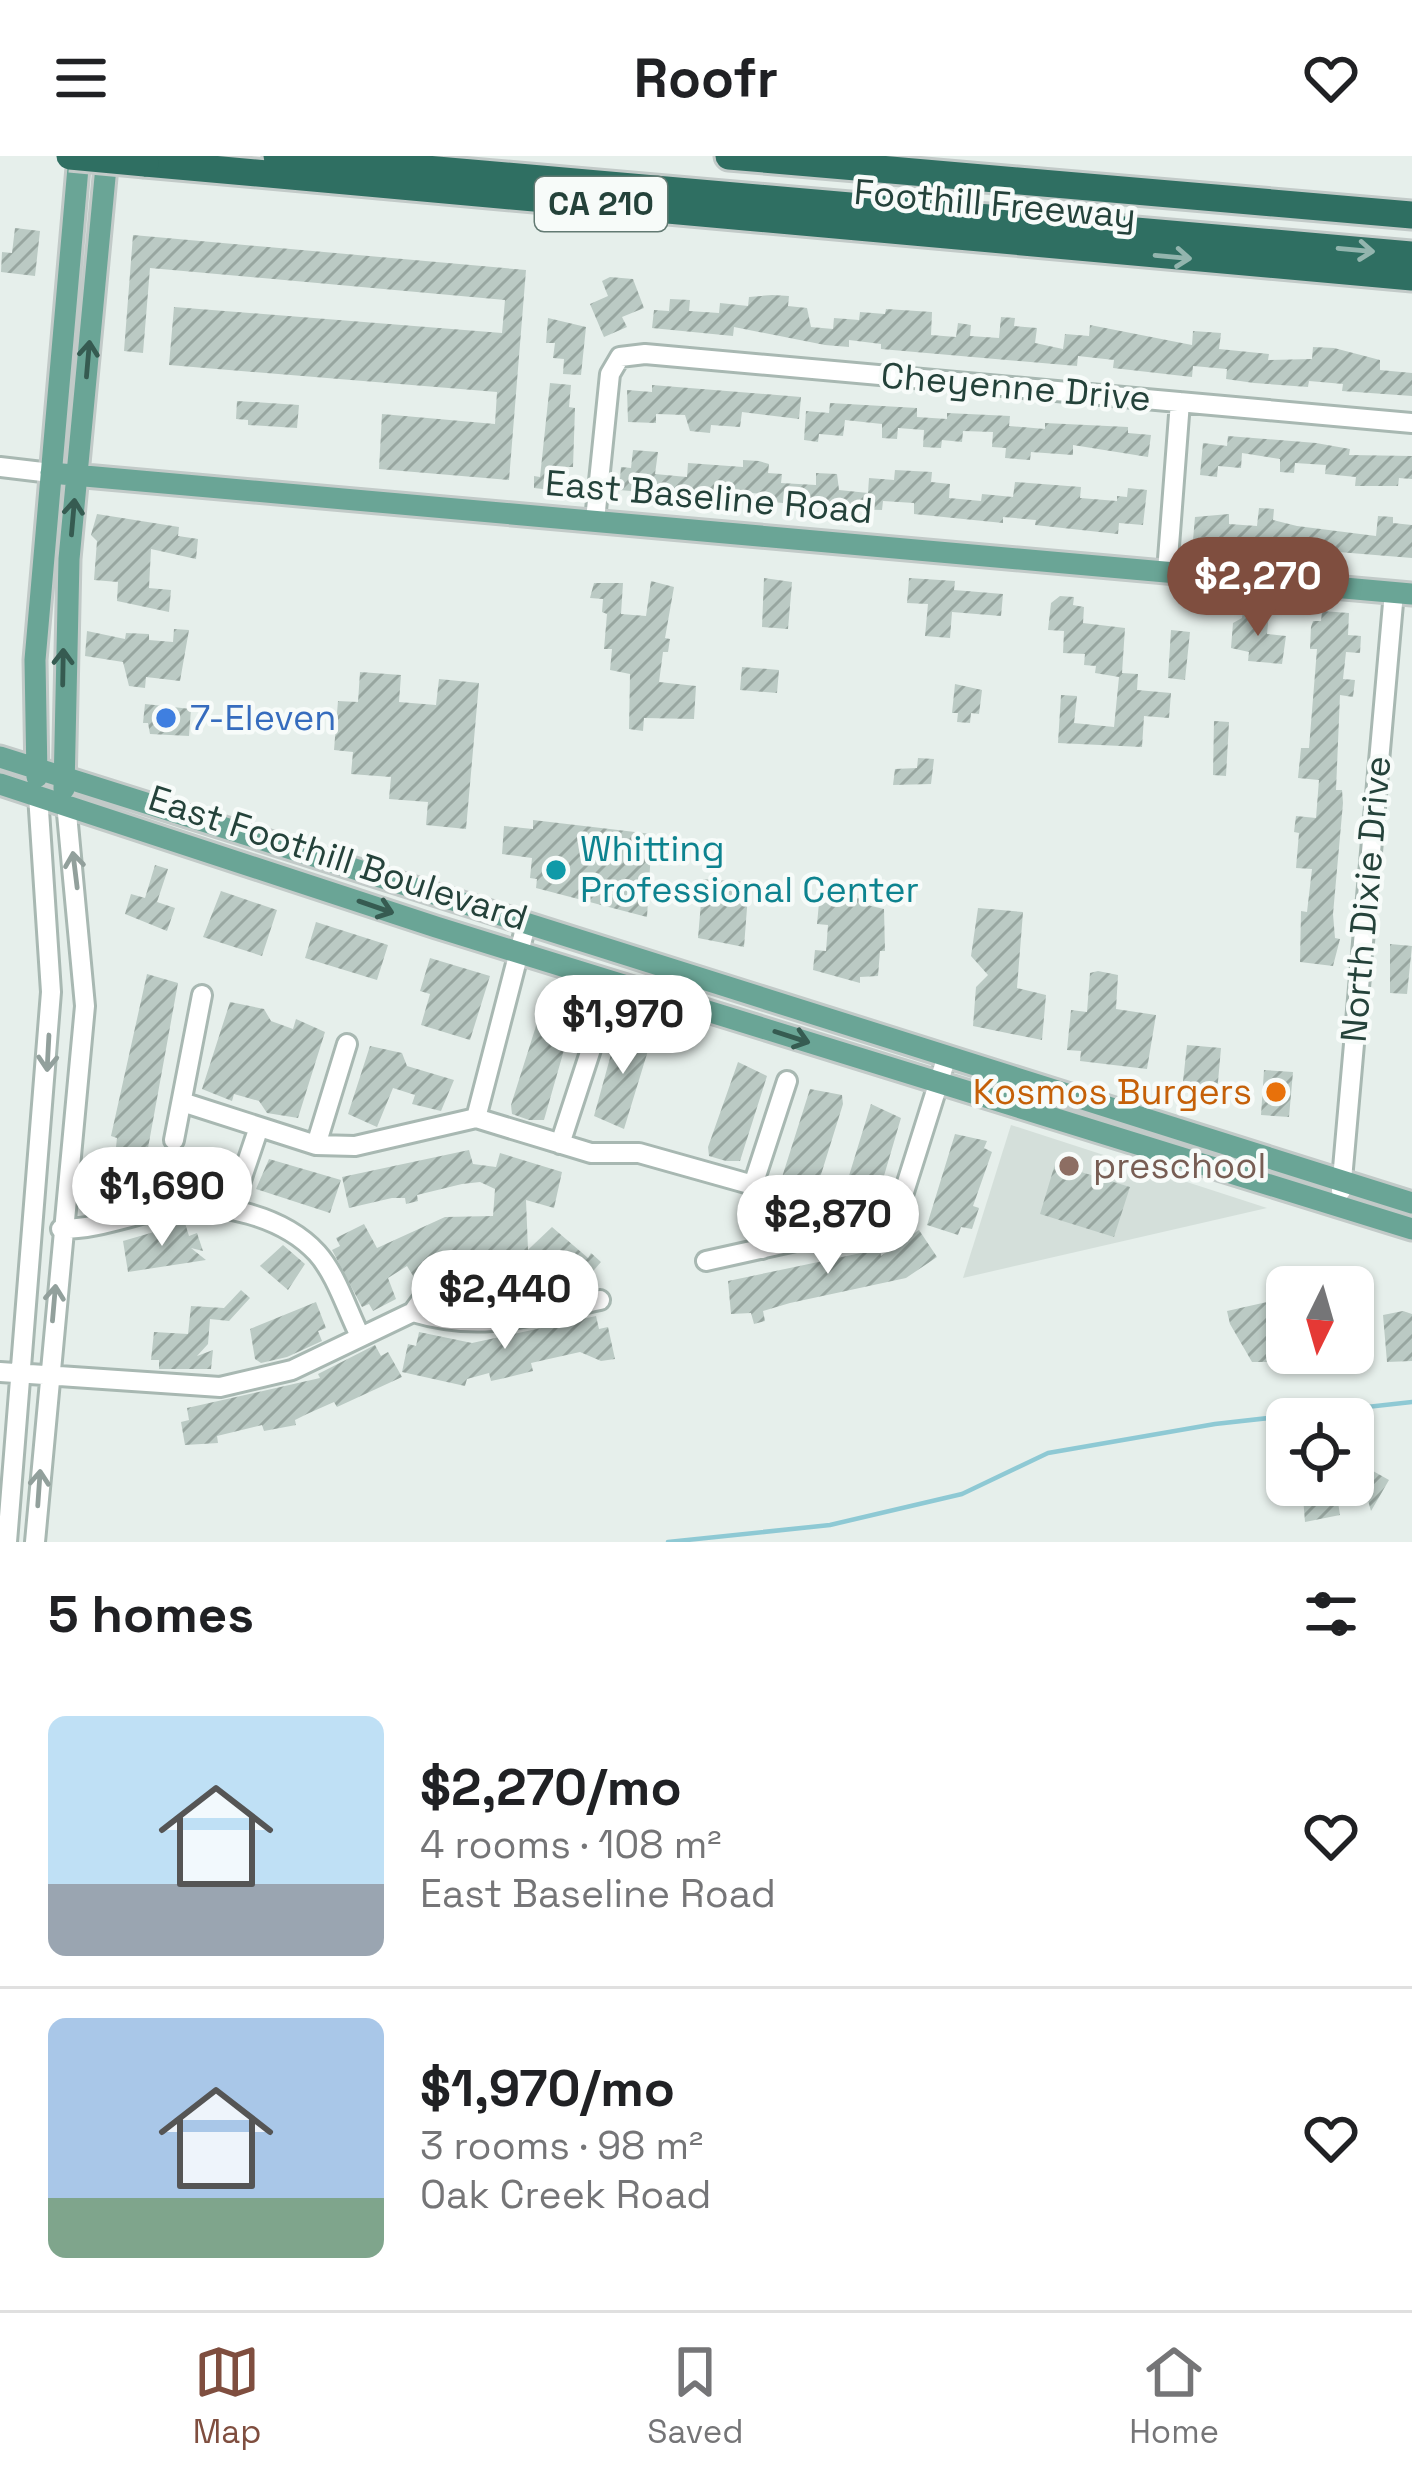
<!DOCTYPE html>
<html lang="en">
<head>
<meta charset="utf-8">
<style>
  body { margin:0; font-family:"Space Grotesk",sans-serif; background:#f6f6f6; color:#202124; height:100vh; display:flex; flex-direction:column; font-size:45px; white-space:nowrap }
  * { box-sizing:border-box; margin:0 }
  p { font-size:39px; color:#757577 }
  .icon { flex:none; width:66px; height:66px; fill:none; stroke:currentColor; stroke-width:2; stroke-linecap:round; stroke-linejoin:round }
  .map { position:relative; height:1386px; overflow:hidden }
  .sheet { display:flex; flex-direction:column; background:#fff; flex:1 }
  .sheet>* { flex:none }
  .needle { width:78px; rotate:185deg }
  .tools { position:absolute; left:1266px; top:1110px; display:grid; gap:24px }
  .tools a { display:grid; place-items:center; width:108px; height:108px; border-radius:18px; background:#fff; box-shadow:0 3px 9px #0004; font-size:60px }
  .price { position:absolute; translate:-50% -102px; padding:0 27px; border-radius:42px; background:#fff; color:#222; font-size:39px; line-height:78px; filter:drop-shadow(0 3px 6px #0008) }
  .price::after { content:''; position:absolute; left:50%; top:72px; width:36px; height:27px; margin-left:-18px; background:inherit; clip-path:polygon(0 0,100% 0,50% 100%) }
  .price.on { background:#7f4e3f; color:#fff }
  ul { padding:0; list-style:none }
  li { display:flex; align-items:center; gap:36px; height:300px; padding:0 48px }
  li+li { border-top:3px solid #e0e0e0 }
  li span { display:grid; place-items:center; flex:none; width:336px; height:240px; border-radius:18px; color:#555 }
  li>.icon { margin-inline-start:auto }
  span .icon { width:144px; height:144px; fill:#fffc; stroke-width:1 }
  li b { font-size:51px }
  h2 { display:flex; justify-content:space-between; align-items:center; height:144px; padding:0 48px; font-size:51px }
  header { display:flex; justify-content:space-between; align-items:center; height:156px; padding:0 48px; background:#fff; font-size:54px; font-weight:800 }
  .tab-bar { display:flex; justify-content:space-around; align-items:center; height:168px; border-top:3px solid #e0e0e0; background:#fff; font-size:33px; color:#757577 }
  .tab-bar a { display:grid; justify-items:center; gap:6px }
  .tab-bar .on { color:#7f4e3f }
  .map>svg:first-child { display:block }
</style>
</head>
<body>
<header><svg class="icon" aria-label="menu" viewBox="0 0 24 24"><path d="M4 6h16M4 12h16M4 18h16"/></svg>Roofr<svg class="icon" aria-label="heart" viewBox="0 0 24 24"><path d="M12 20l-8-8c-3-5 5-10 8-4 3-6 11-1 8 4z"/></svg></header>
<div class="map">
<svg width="1412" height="1386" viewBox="0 0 1412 1386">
  <defs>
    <pattern id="building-hatch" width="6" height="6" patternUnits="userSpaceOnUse" patternTransform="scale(3)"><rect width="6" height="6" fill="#bbcac4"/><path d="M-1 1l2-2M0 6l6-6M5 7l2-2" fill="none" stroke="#98a6a0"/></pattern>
  </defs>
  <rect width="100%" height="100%" fill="#e6efeb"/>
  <!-- built -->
  <path fill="#d4dfda" d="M 1011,969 L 1267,1052 L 963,1122 Z"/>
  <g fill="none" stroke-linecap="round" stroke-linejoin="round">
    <!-- stream -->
    <path stroke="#8ec9d4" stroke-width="4.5" d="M 668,1386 L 830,1369 L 962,1338 L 1048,1297 L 1215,1268 L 1412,1246"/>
  </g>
  <!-- building -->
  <path fill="url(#building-hatch)" d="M 15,72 L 40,75 L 35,120 L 1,116 L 2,96 L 12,97 Z
    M 133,79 L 526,114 L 509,324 L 379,313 L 382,258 L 495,268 L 497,236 L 169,209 L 174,151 L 502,177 L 505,144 L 150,112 L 143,197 L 124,195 Z
    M 610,121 L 633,123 L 644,152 L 622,161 L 627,171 L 604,181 L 590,148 L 608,140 L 602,125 Z
    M 772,139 L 789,140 L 788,150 L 807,152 L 811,171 L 833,173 L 834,162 L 859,164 L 860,156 L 885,158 L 886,153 L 932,156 L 931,179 L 956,181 L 958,167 L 971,169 L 970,180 L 999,182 L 1001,161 L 1015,162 L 1014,170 L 1037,172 L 1035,187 L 1063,193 L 1065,178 L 1089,180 L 1090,169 L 1192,189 L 1193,175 L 1221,177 L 1219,193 L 1269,198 L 1268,204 L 1312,203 L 1313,191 L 1334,192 L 1380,204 L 1380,214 L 1412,217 L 1412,240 L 1342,235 L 1343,228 L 1309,225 L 1308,231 L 1254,227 L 1226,223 L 1227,213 L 1193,210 L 1192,221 L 1113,212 L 1114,204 L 1078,200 L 1077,210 L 881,193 L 881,188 L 849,184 L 849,191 L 825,189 L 734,171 L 733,180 L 652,172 L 654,154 L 669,155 L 670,143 L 690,144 L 689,155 L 719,157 L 720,147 L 748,150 L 749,141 Z
    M 548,162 L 586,171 L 581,219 L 563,218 L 564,203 L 553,202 L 555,187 L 546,187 Z
    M 550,227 L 571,229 L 569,251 L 575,252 L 573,311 L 562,311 L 560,335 L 534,332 L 534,320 L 540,321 Z
    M 652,229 L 801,241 L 799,263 L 742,256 L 740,271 L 711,269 L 710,277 L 690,275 L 685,259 L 656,258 L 656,267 L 628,266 L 627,234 L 652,236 Z
    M 237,245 L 299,249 L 297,272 L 248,269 L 248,264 L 236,263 Z
    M 830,247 L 917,252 L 917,261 L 947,263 L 947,257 L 1010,260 L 1009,270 L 1045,273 L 1045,267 L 1128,271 L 1128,277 L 1151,279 L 1148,301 L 1073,289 L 1073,299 L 1031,296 L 1030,304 L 1005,302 L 1006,292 L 992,291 L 993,276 L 963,275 L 962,286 L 942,284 L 941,292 L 923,291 L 924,274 L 898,272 L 897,283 L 882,282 L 882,268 L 845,264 L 843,280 L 819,278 L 818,286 L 804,284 L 806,255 L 829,257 Z
    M 1228,280 L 1316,287 L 1350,293 L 1349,299 L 1412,300 L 1412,323 L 1399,322 L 1398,330 L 1355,330 L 1356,321 L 1325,318 L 1326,309 L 1295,307 L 1294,317 L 1280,316 L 1280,303 L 1242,297 L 1241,312 L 1218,310 L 1217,321 L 1200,319 L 1203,287 L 1227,290 Z
    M 633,294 L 658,296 L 655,318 L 687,321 L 688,307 L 743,311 L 743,304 L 759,305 L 769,308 L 768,317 L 782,318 L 781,327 L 816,329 L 816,317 L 837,318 L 839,334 L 868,337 L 869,322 L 894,324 L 895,314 L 932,316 L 931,326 L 950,328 L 949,342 L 981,345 L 982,338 L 1013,341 L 1015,326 L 1081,331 L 1080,342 L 1117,345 L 1117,340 L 1127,341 L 1128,332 L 1147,334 L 1143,369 L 1119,367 L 1118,378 L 1035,369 L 1036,364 L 1003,361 L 1003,367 L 914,358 L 914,347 L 883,345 L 882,354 L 845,353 L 762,345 L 763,338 L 728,335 L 727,343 L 619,334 L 621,311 L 631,312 Z
    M 1259,352 L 1274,353 L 1273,364 L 1297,370 L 1376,380 L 1378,360 L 1393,361 L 1393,367 L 1412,369 L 1412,402 L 1277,391 L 1278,385 L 1193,384 L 1195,361 L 1229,358 L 1229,368 L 1257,370 Z
    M 97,358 L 179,371 L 178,380 L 198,383 L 196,403 L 151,393 L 149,432 L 171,434 L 169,456 L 117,445 L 118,426 L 94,424 L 97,385 L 91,379 Z
    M 764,422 L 792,426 L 788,473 L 762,471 Z
    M 909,422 L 955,425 L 954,434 L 1003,438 L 1001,460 L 952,456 L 950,482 L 925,480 L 928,448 L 907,447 Z
    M 651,425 L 674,431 L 665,482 L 670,483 L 668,496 L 663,496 L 659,526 L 696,530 L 694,563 L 644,562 L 643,575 L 629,573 L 630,518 L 610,514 L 612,493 L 604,493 L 607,458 L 602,456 L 603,443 L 590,442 L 594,427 L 623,427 L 621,458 L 646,460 Z
    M 1060,440 L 1074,441 L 1073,449 L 1084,451 L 1083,467 L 1125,472 L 1122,517 L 1138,518 L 1137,534 L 1171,537 L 1169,562 L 1144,560 L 1142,591 L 1058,587 L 1061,539 L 1077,540 L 1074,567 L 1114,571 L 1119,521 L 1095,517 L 1096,510 L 1084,509 L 1085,498 L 1063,497 L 1064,475 L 1048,474 L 1051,447 Z
    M 1243,455 L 1269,457 L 1267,478 L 1286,480 L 1282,508 L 1248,505 L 1249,496 L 1231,492 L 1233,467 L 1242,462 Z
    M 1322,455 L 1349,457 L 1348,479 L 1361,480 L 1360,497 L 1346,496 L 1343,523 L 1355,524 L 1353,541 L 1340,539 L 1336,634 L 1342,634 L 1343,647 L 1333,758 L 1335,782 L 1340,783 L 1333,810 L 1300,806 L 1301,755 L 1307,756 L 1312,713 L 1296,712 L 1299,677 L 1294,676 L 1296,660 L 1316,662 L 1319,624 L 1298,622 L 1301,592 L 1309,592 L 1317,493 L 1310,493 L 1311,471 L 1313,465 L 1321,465 Z
    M 174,473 L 189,474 L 180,525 L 146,521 L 145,532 L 129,530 L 123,506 L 85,500 L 87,475 L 125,483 L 126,477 L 149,478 L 149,484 L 173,486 Z
    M 1171,474 L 1190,476 L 1185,524 L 1168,522 Z
    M 742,511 L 779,514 L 777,537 L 740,534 Z
    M 360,516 L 401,519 L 399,546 L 436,549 L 439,523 L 479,527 L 466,673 L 426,669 L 428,646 L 389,643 L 391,621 L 351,618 L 353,596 L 334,594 L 338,545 L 358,546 Z
    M 955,528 L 982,534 L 979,558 L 971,557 L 970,567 L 957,566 L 958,557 L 952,557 Z
    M 145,548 L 191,553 L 189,580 L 150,578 L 148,567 L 143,567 Z
    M 1214,565 L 1229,566 L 1226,620 L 1213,619 Z
    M 918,602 L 934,603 L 931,628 L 893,629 L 895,613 L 917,612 Z
    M 533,664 L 652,678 L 647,761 L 536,732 L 537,723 L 530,722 L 532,702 L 502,698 L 504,670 L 533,673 Z
    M 155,709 L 168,713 L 157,746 L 175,752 L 167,775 L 125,758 L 131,738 L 145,742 Z
    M 703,723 L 749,726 L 744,791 L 698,782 Z
    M 221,735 L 277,754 L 262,800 L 203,781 Z
    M 842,741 L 867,743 L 867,749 L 884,753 L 885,795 L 880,795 L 878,820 L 860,821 L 860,827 L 813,814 L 815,794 L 826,795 L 828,769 L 817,768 L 819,747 L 842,746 Z
    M 978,752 L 1023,756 L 1017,832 L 1046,839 L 1042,884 L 973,870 L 976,831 L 988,819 L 971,800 Z
    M 316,766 L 388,789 L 377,824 L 305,802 Z
    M 1390,788 L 1412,790 L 1407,838 L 1390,837 Z
    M 430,802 L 490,820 L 470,884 L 421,869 L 430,838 L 420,835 Z
    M 1098,815 L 1118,819 L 1116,853 L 1156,859 L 1147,913 L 1080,905 L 1081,895 L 1067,894 L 1071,854 L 1087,856 L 1090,817 Z
    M 147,818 L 178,827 L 148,992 L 134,994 L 116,991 L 117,982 L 111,980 Z
    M 230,846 L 264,853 L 271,865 L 293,873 L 296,863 L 325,876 L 298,962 L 267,957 L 259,945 L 234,938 L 232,945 L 202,933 Z
    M 543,848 L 574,859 L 544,964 L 529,964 L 512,958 L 511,949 Z
    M 629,872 L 650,879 L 650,888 L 624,973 L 594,960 L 618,873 L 627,876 Z
    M 1187,889 L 1221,892 L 1217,937 L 1182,934 Z
    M 370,890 L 402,897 L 407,910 L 454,924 L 441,955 L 412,948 L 415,939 L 393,932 L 377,971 L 348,958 Z
    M 738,906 L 767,920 L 740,1005 L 726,1005 L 709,1000 L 708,991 Z
    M 1264,914 L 1293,916 L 1289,961 L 1261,959 Z
    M 810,933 L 842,939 L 843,948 L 819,1025 L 829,1028 L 822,1047 L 810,1043 L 807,1051 L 777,1037 Z
    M 871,948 L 901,962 L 881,1030 L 848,1023 Z
    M 955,978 L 987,985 L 984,992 L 992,996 L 973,1050 L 979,1052 L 972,1073 L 961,1071 L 958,1079 L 927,1069 Z
    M 469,994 L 473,1008 L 496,1011 L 500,997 L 562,1016 L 554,1052 L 526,1044 L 528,1094 L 552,1071 L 588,1102 L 591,1097 L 601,1106 L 578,1132 L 572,1126 L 565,1134 L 540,1112 L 548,1104 L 519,1099 L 451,1103 L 415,1123 L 407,1110 L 388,1122 L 396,1143 L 373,1155 L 369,1148 L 362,1151 L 332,1094 L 340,1090 L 336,1082 L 364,1068 L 377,1092 L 445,1061 L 493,1060 L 495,1033 L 480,1026 L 462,1028 L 417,1039 L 418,1045 L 406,1048 L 405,1042 L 392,1042 L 349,1052 L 342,1021 Z
    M 269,1003 L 341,1024 L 330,1057 L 256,1033 Z
    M 1055,1008 L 1130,1031 L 1114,1081 L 1040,1058 Z
    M 185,1067 L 189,1080 L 197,1077 L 203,1095 L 191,1092 L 206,1104 L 128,1116 L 123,1085 Z
    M 919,1074 L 937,1101 L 906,1122 L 790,1147 L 763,1155 L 765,1165 L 754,1168 L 751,1157 L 731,1158 L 728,1125 L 880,1093 L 881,1100 Z
    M 283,1089 L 305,1108 L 288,1134 L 260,1110 Z
    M 241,1134 L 250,1142 L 229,1165 L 210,1163 L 208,1188 L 197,1200 L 213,1194 L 211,1213 L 159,1213 L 159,1204 L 151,1204 L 154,1176 L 188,1178 L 191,1150 L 224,1152 Z
    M 316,1146 L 326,1172 L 318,1175 L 322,1185 L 287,1201 L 261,1207 L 255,1203 L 250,1173 Z
    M 1267,1146 L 1275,1185 L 1287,1182 L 1287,1206 L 1252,1206 L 1230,1168 L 1227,1155 Z
    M 1403,1155 L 1412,1158 L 1412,1205 L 1387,1206 L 1383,1159 Z
    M 596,1160 L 599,1173 L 608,1171 L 615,1203 L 601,1205 L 580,1196 L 531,1207 L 533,1215 L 505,1222 L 491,1225 L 489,1217 L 467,1223 L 465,1230 L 402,1216 L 408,1188 L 416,1190 L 419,1176 L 472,1187 Z
    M 375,1189 L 381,1200 L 388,1196 L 402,1221 L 337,1251 L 334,1246 L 307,1258 L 295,1264 L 296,1269 L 264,1275 L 262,1269 L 217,1280 L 218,1287 L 185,1289 L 181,1266 L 189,1264 L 187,1252 L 320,1222 L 318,1218 Z
    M 1373,1315 L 1389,1324 L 1371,1355 L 1367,1341 L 1338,1346 L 1340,1359 L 1305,1366 L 1302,1329 L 1353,1329 Z"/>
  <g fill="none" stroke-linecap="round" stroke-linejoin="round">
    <!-- minor casing -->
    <g stroke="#a8b8b2" stroke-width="24">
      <path id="minor" d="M 0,311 L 51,317
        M 595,364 L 610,218 L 620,201 L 645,198 L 1412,267
        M 1167,416 L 1180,246
        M 182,946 L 316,989 L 355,990 L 476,962 L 591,997 L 639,997 L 753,1029
        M 476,962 L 526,769
        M 174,984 L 202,839
        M 560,988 L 596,878
        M 316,989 L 347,888
        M 1341,1035 L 1394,436
        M 231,1054 L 259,971
        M 61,1073 C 100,1073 132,1058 170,1052 C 219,1045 283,1060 317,1097 C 336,1118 347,1154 360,1180
        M 762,1093 L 753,1029 L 787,925
        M 706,1105 L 877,1067 L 898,1055 L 946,903
        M 413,1156 C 440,1114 474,1114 520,1112 L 564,1151
        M 0,1216 L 220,1231 L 292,1214 L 413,1156 C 484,1177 530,1159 600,1144
        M 7,1386 L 51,836 L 38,639
        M 35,1386 L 85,850 L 66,647"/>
    </g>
    <!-- major casing -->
    <g stroke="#c2cac8" stroke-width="27">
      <path id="major" d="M 51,317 L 1412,438
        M 0,601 L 1412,1047
        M 37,621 L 35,504 L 79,0
        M 0,628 L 436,771 L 1412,1073
        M 64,633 L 69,403 L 107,0"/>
    </g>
    <!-- highway casing -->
    <g stroke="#c2cac8" stroke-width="33">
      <path id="highway" d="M 277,0 L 1412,99
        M 729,0 L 1412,59
        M 145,7 L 1412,121"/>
    </g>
    <!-- minor -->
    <use href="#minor" stroke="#fff" stroke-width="18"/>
    <!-- major -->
    <use href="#major" stroke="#6aa596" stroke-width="21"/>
    <!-- highway -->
    <use href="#highway" stroke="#2f6f62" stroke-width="27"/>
    <!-- highway-bridge casing -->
    <g stroke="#c2cac8" stroke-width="33" stroke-linecap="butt">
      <path id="highway-bridge" d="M 70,0 L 145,7"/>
    </g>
    <!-- highway-bridge -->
    <use href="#highway-bridge" stroke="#2f6f62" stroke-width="27"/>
  </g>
  <!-- one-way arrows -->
  <defs><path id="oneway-shaft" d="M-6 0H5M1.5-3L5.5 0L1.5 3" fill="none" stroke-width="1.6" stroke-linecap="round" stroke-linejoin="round" transform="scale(3)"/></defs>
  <g stroke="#93b5ae">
    <use href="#oneway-shaft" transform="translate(1356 94) rotate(5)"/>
    <use href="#oneway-shaft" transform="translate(1173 101) rotate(5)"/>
  </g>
  <g stroke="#365b51">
    <use href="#oneway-shaft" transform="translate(88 203) rotate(-85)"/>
    <use href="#oneway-shaft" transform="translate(73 361) rotate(-85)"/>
    <use href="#oneway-shaft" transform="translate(63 511) rotate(-89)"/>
    <use href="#oneway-shaft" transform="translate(376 751) rotate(19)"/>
    <use href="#oneway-shaft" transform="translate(792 881) rotate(18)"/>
  </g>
  <g stroke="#92a09c">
    <use href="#oneway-shaft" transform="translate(75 714) rotate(-97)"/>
    <use href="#oneway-shaft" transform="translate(48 897) rotate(93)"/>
    <use href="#oneway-shaft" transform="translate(54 1147) rotate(-85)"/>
    <use href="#oneway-shaft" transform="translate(39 1332) rotate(-86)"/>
  </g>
  <!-- markers -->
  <circle fill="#3f7fe0" stroke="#f7fbf9" stroke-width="4.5" cx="166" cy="562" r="12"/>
  <circle fill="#0f9aa8" stroke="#f7fbf9" stroke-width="4.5" cx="556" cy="714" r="12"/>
  <circle fill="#e8710a" stroke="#f7fbf9" stroke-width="4.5" cx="1276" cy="936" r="12"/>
  <circle fill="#8d6e63" stroke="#f7fbf9" stroke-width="4.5" cx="1069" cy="1010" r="12"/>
  <g text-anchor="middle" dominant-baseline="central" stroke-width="9" stroke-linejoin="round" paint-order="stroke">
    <!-- shield labels -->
    <rect fill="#f7fbf9" stroke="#637a73" stroke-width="3" x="535" y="21" width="132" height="54" rx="9"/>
    <g font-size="33" font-weight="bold" fill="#24423a">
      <text x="601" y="48">CA 210</text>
    </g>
    <!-- street labels -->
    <g font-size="36" fill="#24423a" stroke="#f7fbf9">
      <text transform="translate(995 48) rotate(5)">Foothill Freeway</text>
      <text transform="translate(1016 231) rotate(5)">Cheyenne Drive</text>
      <text transform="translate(709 341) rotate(5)">East Baseline Road</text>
      <text transform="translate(338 702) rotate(18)">East Foothill Boulevard</text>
      <text transform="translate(1366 743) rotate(-85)">North Dixie Drive</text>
    </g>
    <!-- shop labels -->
    <g font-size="36" fill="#366cbe" stroke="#f7fbf9" text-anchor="start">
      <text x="190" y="562">7-Eleven</text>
    </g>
    <!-- culture labels -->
    <g font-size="36" fill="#0d838f" stroke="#f7fbf9" text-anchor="start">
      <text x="580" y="693">Whitting<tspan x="580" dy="41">Professional Center</tspan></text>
    </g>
    <!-- food labels -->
    <g font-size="36" fill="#c56008" stroke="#f7fbf9" text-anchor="end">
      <text x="1252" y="936">Kosmos Burgers</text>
    </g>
    <!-- education labels -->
    <g font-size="36" fill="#785e54" stroke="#f7fbf9" text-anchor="start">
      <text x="1093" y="1010">preschool</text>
    </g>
  </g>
</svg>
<div class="tools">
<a><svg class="needle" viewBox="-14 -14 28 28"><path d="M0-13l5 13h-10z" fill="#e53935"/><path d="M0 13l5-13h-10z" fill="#757577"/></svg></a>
<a><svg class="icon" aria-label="locate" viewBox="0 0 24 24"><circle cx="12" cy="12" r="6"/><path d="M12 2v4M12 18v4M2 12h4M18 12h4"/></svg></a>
</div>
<b class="price on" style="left:1258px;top:483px">$2,270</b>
<b class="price" style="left:623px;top:921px">$1,970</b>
<b class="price" style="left:162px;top:1093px">$1,690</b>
<b class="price" style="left:828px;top:1121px">$2,870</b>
<b class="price" style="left:505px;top:1196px">$2,440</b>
</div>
<section class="sheet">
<h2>5 homes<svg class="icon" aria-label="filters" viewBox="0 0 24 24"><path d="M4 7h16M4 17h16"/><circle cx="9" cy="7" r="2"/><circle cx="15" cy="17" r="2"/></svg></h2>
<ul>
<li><span style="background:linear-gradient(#bfe0f5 70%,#9aa5b1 0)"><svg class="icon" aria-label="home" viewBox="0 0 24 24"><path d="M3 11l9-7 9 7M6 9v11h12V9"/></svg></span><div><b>$2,270/mo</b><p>4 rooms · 108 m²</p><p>East Baseline Road</p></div><svg class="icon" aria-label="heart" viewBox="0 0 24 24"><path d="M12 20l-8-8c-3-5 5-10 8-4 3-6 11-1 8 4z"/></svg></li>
<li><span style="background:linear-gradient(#a9c7e8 75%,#7fa58c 0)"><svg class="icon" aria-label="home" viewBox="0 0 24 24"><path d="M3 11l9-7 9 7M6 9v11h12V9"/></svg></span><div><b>$1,970/mo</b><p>3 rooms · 98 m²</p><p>Oak Creek Road</p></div><svg class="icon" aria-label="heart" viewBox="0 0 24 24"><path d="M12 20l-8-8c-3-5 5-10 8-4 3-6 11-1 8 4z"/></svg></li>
</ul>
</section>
<nav class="tab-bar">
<a class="on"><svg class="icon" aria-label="map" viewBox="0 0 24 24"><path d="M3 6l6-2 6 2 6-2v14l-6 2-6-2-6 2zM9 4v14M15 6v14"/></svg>Map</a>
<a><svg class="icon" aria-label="saved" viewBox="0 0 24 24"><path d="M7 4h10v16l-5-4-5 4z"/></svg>Saved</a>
<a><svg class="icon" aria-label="home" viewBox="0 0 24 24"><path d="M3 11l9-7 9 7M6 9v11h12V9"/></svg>Home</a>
</nav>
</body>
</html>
